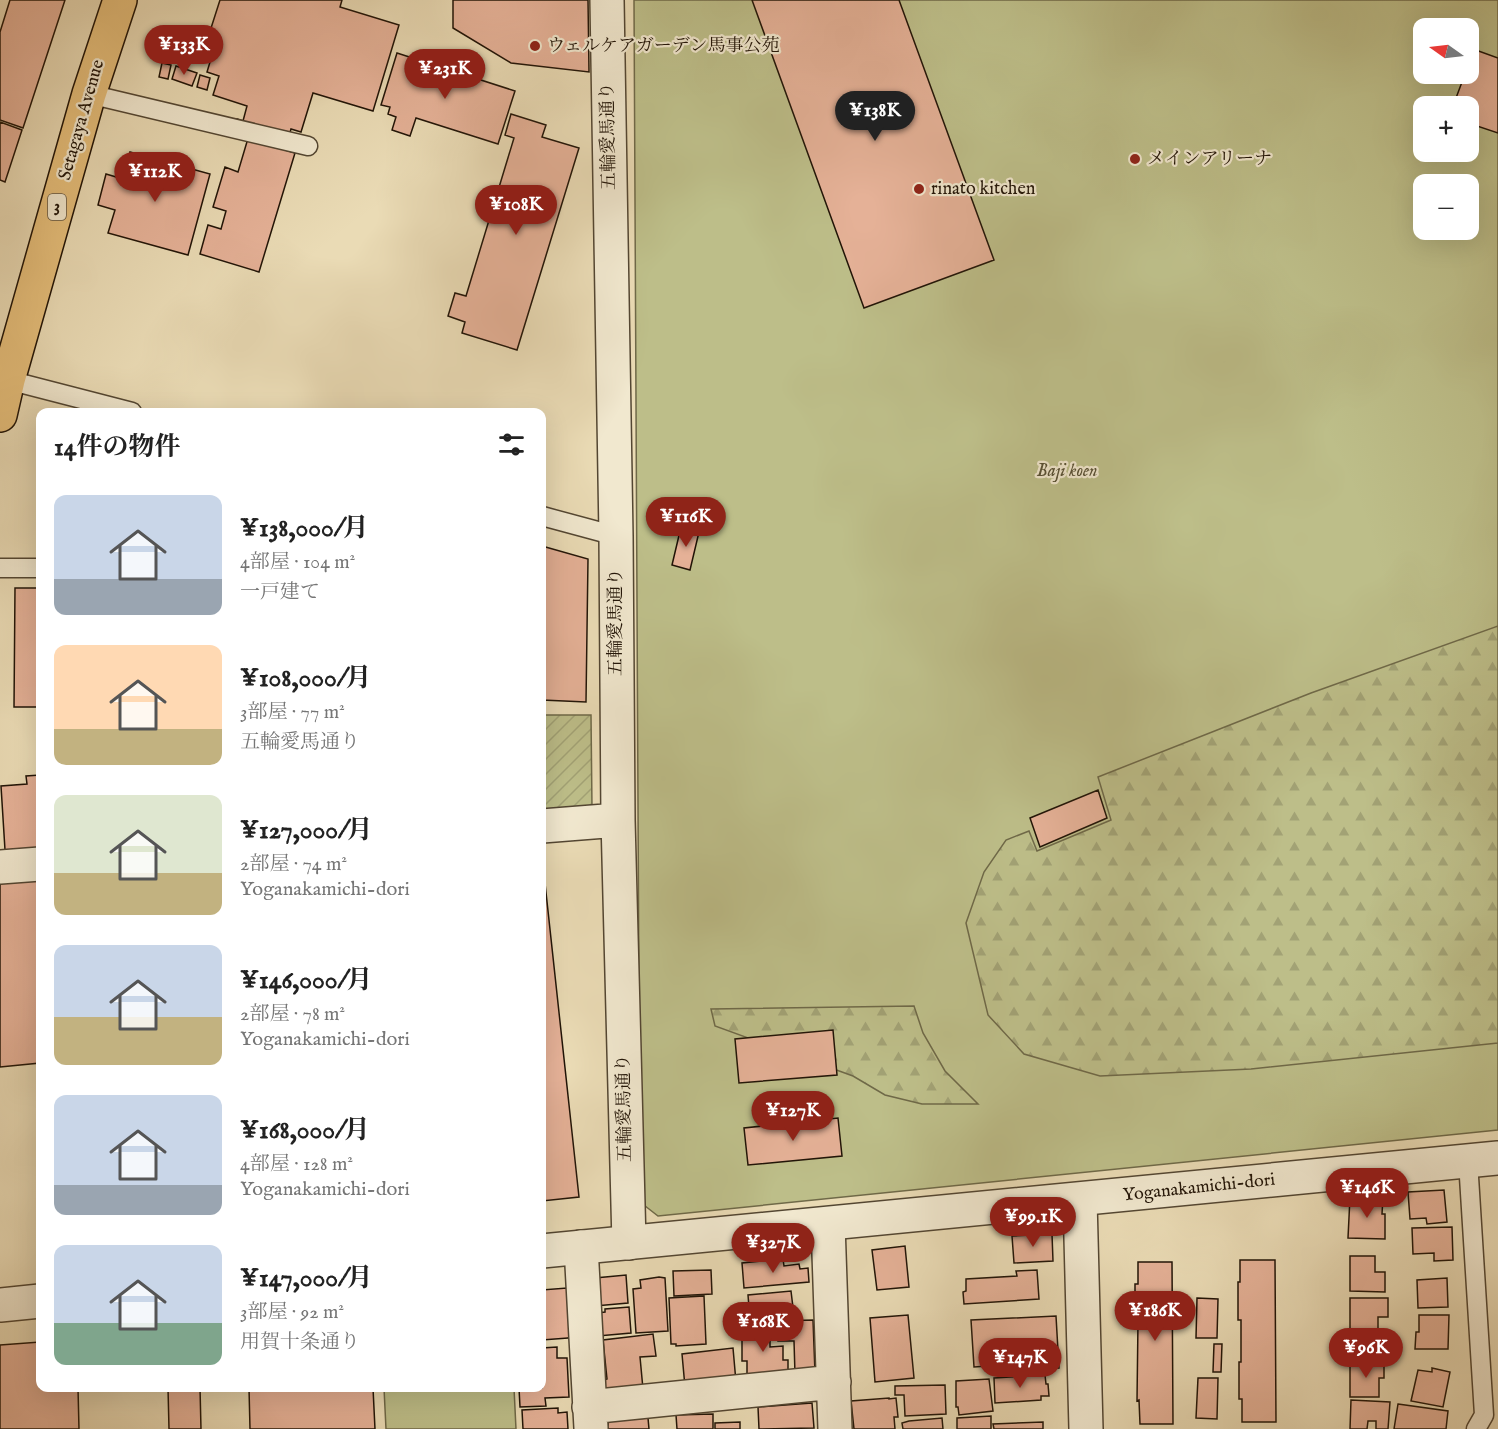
<!DOCTYPE html>
<html lang="ja">
<head>
<meta charset="utf-8">
<style>
  body { margin:0; font-family:"IM FELL English","Noto Serif JP",serif; background:#f6f6f6; color:#222; height:100vh; display:flex; flex-direction:column; font-size:22px; white-space:nowrap }
  * { box-sizing:border-box; margin:0 }
  p { font-size:20px; color:#767676 }
  .icon { flex:none; width:33px; height:33px; fill:none; stroke:currentColor; stroke-width:2; stroke-linecap:round; stroke-linejoin:round }
  .map { position:relative; flex:1; overflow:hidden }
  .sheet { position:absolute; left:36px; top:408px; width:510px; height:984px; display:flex; flex-direction:column; background:#fff; border-radius:12px; box-shadow:0 6px 24px #0002 }
  .sheet>* { flex:none }
  .needle { width:39px; rotate:284deg }
  .controls { position:absolute; left:1413px; top:18px; display:grid; gap:12px }
  .controls a { display:grid; place-items:center; width:66px; height:66px; border-radius:12px; background:#fff; box-shadow:0 6px 24px #0002; font-size:30px }
  .price { position:absolute; translate:-50% -51px; padding:0 14px; border-radius:21px; background:#8f2418; color:#fff; font-size:20px; line-height:39px; filter:drop-shadow(0 2px 3px #0008) }
  .price::after { content:''; position:absolute; left:50%; top:36px; width:18px; height:14px; margin-left:-9px; background:inherit; clip-path:polygon(0 0,100% 0,50% 100%) }
  .price.current { background:#222; color:#fff }
  ul { padding:0; list-style:none }
  li { display:flex; align-items:center; gap:18px; height:150px; padding:0 18px }
  li span { display:grid; place-items:center; flex:none; width:168px; height:120px; border-radius:12px; color:#555 }
  li>.icon { margin-inline-start:auto }
  span .icon { width:72px; height:72px; fill:#fffc; stroke-width:1 }
  li b { font-size:26px }
  h2 { display:flex; justify-content:space-between; align-items:center; height:72px; padding:0 18px; font-size:26px }
  .map>svg:first-child { display:block }
</style>
</head>
<body>
<div class="map">
<svg width="1498" height="1429" viewBox="0 0 1498 1429">
  <defs>
    <pattern id="forest-firs" width="22" height="20" patternUnits="userSpaceOnUse" patternTransform="scale(1.5)"><rect width="22" height="20" fill="#bdbe89"/><path d="M5 1l3.5 6h-7zM16 11l3.5 6h-7z" fill="#a2a275"/></pattern>
    <pattern id="garden-furrows" width="10" height="10" patternUnits="userSpaceOnUse" patternTransform="scale(1.5)"><rect width="10" height="10" fill="#bdbe89"/><path d="M-1 1l2-2M0 10L10 0M9 11l2-2" fill="none" stroke="#a2a275"/></pattern>
  </defs>
  <rect width="100%" height="100%" fill="#eadbb5"/>
  <filter id="stains"><feTurbulence type="fractalNoise" baseFrequency=".00333" numOctaves="4"/><feColorMatrix values="0 0 0 0 .2 0 0 0 0 .09 0 0 0 0 .02 0 0 0 .5 -.17"/></filter>
  <radialGradient id="worn" r=".72"><stop offset=".6" stop-color="#630" stop-opacity="0"/><stop offset="1" stop-color="#630" stop-opacity=".3"/></radialGradient>
  <!-- green -->
  <path fill="#bdbe89" stroke="#6f6948" stroke-width="1.5" fill-rule="evenodd" d="M 634,0 L 1498,0 L 1498,1130 L 658,1216 L 640,1202 ZM 1424,28 L 1468,28 L 1468,74 L 1424,74 ZM 1424,106 L 1468,106 L 1468,152 L 1424,152 ZM 1424,184 L 1468,184 L 1468,230 L 1424,230 Z
    M 384,1388 L 514,1388 L 516,1429 L 386,1429 Z"/>
  <!-- forest -->
  <path fill="url(#forest-firs)" stroke="#6f6948" stroke-width="1.5" d="M 1498,626 L 1498,1043 L 1251,1069 L 1100,1076 L 1024,1054 L 988,1015 L 966,923 L 984,872 L 1006,840 L 1029,831 L 1037,851 L 1111,820 L 1098,777 L 1311,693 Z
    M 914,1006 L 923,1033 L 945,1071 L 978,1104 L 922,1104 L 885,1095 L 853,1076 L 715,1026 L 711,1009 Z"/>
  <!-- garden -->
  <path fill="url(#garden-furrows)" stroke="#6f6948" stroke-width="1.5" d="M 542,715 L 591,715 L 592,808 L 542,812 Z"/>
  <!-- building -->
  <path fill="#e5b197" stroke="#211407" stroke-width="1.5" d="M 10,0 L 65,0 L 23,128 L 0,120 L 0,32 Z
    M 220,0 L 342,0 L 340,7 L 399,25 L 373,111 L 313,93 L 301,132 L 291,129 L 285,150 L 295,153 L 259,272 L 200,254 L 208,225 L 221,229 L 226,211 L 213,207 L 225,167 L 238,172 L 249,135 L 233,130 L 237,119 L 243,121 L 247,106 L 213,95 L 219,76 L 207,72 L 213,52 L 204,50 Z
    M 453,0 L 588,0 L 589,72 L 511,63 L 453,28 Z
    M 752,0 L 899,0 L 994,260 L 864,308 Z
    M 1473,49 L 1498,58 L 1498,133 L 1468,123 L 1468,106 L 1453,106 L 1465,74 L 1468,74 L 1468,63 Z
    M 397,53 L 515,91 L 498,144 L 416,118 L 410,136 L 392,130 L 396,117 L 388,114 L 390,107 L 381,105 Z
    M 162,63 L 171,65 L 168,79 L 159,77 Z
    M 176,66 L 197,73 L 192,86 L 172,79 Z
    M 200,75 L 210,78 L 207,90 L 197,87 Z
    M 511,114 L 546,125 L 542,137 L 579,148 L 517,350 L 462,333 L 465,322 L 448,316 L 455,293 L 466,296 L 514,138 L 505,135 Z
    M 0,122 L 22,130 L 5,182 L 0,180 Z
    M 130,152 L 210,174 L 188,255 L 108,233 L 115,210 L 98,205 L 106,174 L 123,179 Z
    M 681,527 L 699,532 L 690,570 L 672,565 Z
    M 542,546 L 588,559 L 586,702 L 542,700 Z
    M 15,588 L 40,588 L 40,707 L 14,707 Z
    M 40,775 L 40,848 L 5,850 L 1,786 L 27,784 L 26,776 Z
    M 1098,790 L 1107,818 L 1040,847 L 1030,818 Z
    M 542,874 L 544,874 L 579,1197 L 542,1201 Z
    M 40,878 L 40,1063 L 0,1067 L 0,882 Z
    M 833,1030 L 837,1075 L 739,1083 L 735,1039 Z
    M 838,1118 L 842,1156 L 748,1165 L 744,1128 Z
    M 1444,1190 L 1447,1222 L 1427,1224 L 1426,1218 L 1410,1219 L 1408,1192 Z
    M 1350,1197 L 1383,1198 L 1382,1214 L 1385,1214 L 1385,1239 L 1348,1238 Z
    M 1452,1227 L 1453,1260 L 1434,1261 L 1434,1253 L 1413,1254 L 1412,1228 Z
    M 1052,1234 L 1053,1261 L 1014,1263 L 1012,1236 Z
    M 905,1246 L 909,1287 L 877,1290 L 872,1250 Z
    M 1350,1256 L 1375,1256 L 1375,1272 L 1385,1272 L 1385,1292 L 1350,1291 Z
    M 783,1259 L 784,1266 L 799,1264 L 800,1269 L 808,1268 L 809,1282 L 744,1288 L 742,1263 Z
    M 1240,1260 L 1275,1260 L 1276,1422 L 1242,1422 L 1242,1399 L 1239,1399 L 1239,1362 L 1241,1362 L 1241,1320 L 1238,1320 L 1238,1282 L 1240,1282 Z
    M 1138,1262 L 1172,1262 L 1173,1424 L 1140,1424 L 1139,1400 L 1137,1401 L 1138,1321 L 1135,1321 L 1135,1284 L 1138,1284 Z
    M 711,1270 L 712,1294 L 674,1296 L 673,1271 Z
    M 1037,1270 L 1039,1299 L 964,1304 L 963,1292 L 966,1291 L 966,1279 L 1017,1276 L 1016,1271 Z
    M 626,1275 L 628,1303 L 595,1306 L 595,1278 Z
    M 659,1277 L 665,1278 L 668,1331 L 636,1333 L 633,1289 L 641,1288 L 640,1280 Z
    M 1447,1278 L 1448,1307 L 1418,1308 L 1417,1280 Z
    M 542,1285 L 542,1290 L 567,1288 L 571,1336 L 568,1338 L 542,1340 Z
    M 791,1291 L 794,1316 L 750,1320 L 748,1295 Z
    M 704,1296 L 706,1344 L 676,1346 L 676,1344 L 671,1344 L 669,1298 Z
    M 1197,1298 L 1218,1299 L 1217,1338 L 1196,1338 Z
    M 1350,1298 L 1388,1298 L 1388,1317 L 1378,1317 L 1378,1334 L 1363,1334 L 1363,1343 L 1350,1343 Z
    M 629,1307 L 631,1333 L 598,1336 L 596,1313 L 605,1312 L 605,1309 Z
    M 908,1315 L 914,1378 L 875,1382 L 870,1318 Z
    M 1419,1315 L 1449,1315 L 1448,1349 L 1415,1349 L 1416,1332 L 1419,1332 Z
    M 1056,1316 L 1059,1368 L 1016,1370 L 1016,1368 L 1003,1369 L 1003,1365 L 974,1367 L 971,1320 Z
    M 813,1320 L 815,1373 L 795,1374 L 794,1341 L 778,1341 L 778,1321 Z
    M 744,1323 L 770,1325 L 770,1347 L 783,1346 L 783,1360 L 788,1360 L 788,1380 L 747,1375 L 747,1361 L 742,1361 L 742,1326 L 744,1326 Z
    M 653,1334 L 656,1356 L 640,1357 L 643,1389 L 605,1390 L 604,1380 L 607,1379 L 603,1340 Z
    M 40,1342 L 40,1388 L 78,1388 L 79,1429 L 0,1429 L 0,1345 Z
    M 1214,1344 L 1222,1344 L 1221,1372 L 1213,1372 Z
    M 557,1347 L 557,1358 L 567,1358 L 569,1397 L 545,1398 L 546,1406 L 520,1407 L 519,1388 L 542,1388 L 542,1348 Z
    M 733,1348 L 736,1382 L 685,1387 L 682,1354 Z
    M 1350,1362 L 1384,1362 L 1384,1378 L 1379,1378 L 1379,1397 L 1350,1397 Z
    M 1432,1368 L 1450,1372 L 1443,1407 L 1411,1401 L 1418,1370 L 1432,1372 Z
    M 1045,1375 L 1046,1384 L 1048,1384 L 1049,1396 L 1041,1396 L 1041,1400 L 995,1403 L 994,1378 Z
    M 1198,1378 L 1218,1378 L 1217,1419 L 1196,1418 Z
    M 989,1379 L 993,1411 L 959,1415 L 958,1407 L 956,1407 L 956,1381 Z
    M 945,1385 L 946,1414 L 905,1416 L 904,1395 L 895,1395 L 895,1386 Z
    M 168,1388 L 200,1388 L 201,1429 L 169,1429 Z
    M 249,1388 L 373,1388 L 375,1429 L 250,1429 Z
    M 889,1398 L 889,1399 L 896,1398 L 898,1417 L 894,1417 L 895,1429 L 854,1429 L 851,1401 Z
    M 1351,1400 L 1390,1402 L 1388,1429 L 1376,1429 L 1376,1421 L 1368,1421 L 1367,1429 L 1350,1429 Z
    M 812,1403 L 814,1428 L 759,1429 L 758,1407 Z
    M 1398,1404 L 1448,1411 L 1446,1429 L 1394,1429 Z
    M 558,1408 L 558,1413 L 567,1412 L 568,1429 L 523,1429 L 522,1410 Z
    M 713,1414 L 713,1429 L 677,1429 L 676,1415 Z
    M 991,1416 L 991,1429 L 957,1429 L 957,1418 Z
    M 648,1418 L 649,1429 L 603,1429 L 602,1426 L 608,1425 L 608,1421 Z
    M 942,1418 L 943,1429 L 903,1429 L 902,1423 L 909,1421 Z
    M 740,1422 L 740,1429 L 715,1429 L 715,1423 Z
    M 1043,1422 L 1043,1429 L 994,1429 L 993,1424 Z"/>
  <g fill="none" stroke-linecap="round" stroke-linejoin="round">
    <!-- service casing -->
    <g stroke="#534632" stroke-width="21">
      <path id="service" d="M 89,94 L 308,146
        M 8,380 L 132,412
        M 542,516 L 616,536
        M 0,568 L 40,568
        M 1468,1161 L 1484,1415 L 1476,1429"/>
    </g>
    <!-- minor casing -->
    <g stroke="#534632" stroke-width="36">
      <path id="minor" d="M 607,0 L 616,536 L 618,820 L 629,1243
        M 542,826 L 618,820
        M 0,867 L 40,864
        M 1080,1200 L 1086,1429
        M 828,1224 L 835,1429
        M 581,1247 L 591,1428
        M 589,1407 L 834,1382"/>
    </g>
    <!-- tertiary casing -->
    <g stroke="#534632" stroke-width="36">
      <path id="tertiary" d="M 542,1251 L 1498,1158
        M 0,1305 L 40,1301"/>
    </g>
    <!-- primary casing -->
    <g stroke="#211407" stroke-width="36">
      <path id="primary" d="M 0,415 L 8,380 L 89,94 L 120,0"/>
    </g>
    <!-- service -->
    <use href="#service" stroke="#f1e8cf" stroke-width="18"/>
    <!-- minor -->
    <use href="#minor" stroke="#f1e8cf" stroke-width="33"/>
    <!-- tertiary -->
    <use href="#tertiary" stroke="#f1e8cf" stroke-width="33"/>
    <!-- primary -->
    <use href="#primary" stroke="#e5be7a" stroke-width="33"/>
  </g>
  <!-- markers -->
  <g fill="#8f2418" stroke="#f1e8cf" stroke-width="2">
    <circle cx="535" cy="46" r="6"/>
    <circle cx="1135" cy="159" r="6"/>
    <circle cx="919" cy="189" r="6"/>
  </g>
  <g text-anchor="middle" dominant-baseline="central" stroke-width="4.5" stroke-linejoin="round" paint-order="stroke">
    <!-- shield labels -->
    <rect fill="#f1e8cf" stroke="#5f5443" stroke-width="1.5" x="48" y="194" width="18" height="26" rx="4.5"/>
    <g font-size="16" font-weight="bold" fill="#211407">
      <text x="57" y="207">3</text>
    </g>
    <!-- poi labels -->
    <g font-size="18" fill="#211407" stroke="#f1e8cf" text-anchor="start">
      <text x="547" y="46">ウェルケアガーデン馬事公苑</text>
      <text x="1147" y="159">メインアリーナ</text>
      <text x="931" y="189">rinato kitchen</text>
    </g>
    <!-- street labels -->
    <g font-size="18" fill="#211407" stroke="#f1e8cf">
      <text transform="translate(82 120) rotate(-74)">Setagaya Avenue</text>
      <text transform="translate(609 136) rotate(-91)">五輪愛馬通り</text>
      <text transform="translate(616 622) rotate(-90)">五輪愛馬通り</text>
      <text transform="translate(625 1108) rotate(-91)">五輪愛馬通り</text>
      <text transform="translate(1199 1188) rotate(-6)">Yoganakamichi-dori</text>
    </g>
    <!-- park labels -->
    <g font-size="18" font-style="italic" fill="#585034" stroke="#f1e8cf">
      <text x="1067" y="471">Baji koen</text>
    </g>
  </g>
  <rect width="100%" height="100%" filter="url(#stains)"/>
  <rect width="100%" height="100%" fill="url(#worn)"/>
</svg>
<div class="controls">
<a><svg class="needle" viewBox="-14 -14 28 28"><path d="M0-13l5 13h-10z" fill="#e53935"/><path d="M0 13l5-13h-10z" fill="#767676"/></svg></a>
<a>+</a>
<a>−</a>
</div>
<b class="price" style="left:184px;top:76px">¥133K</b>
<b class="price" style="left:445px;top:100px">¥231K</b>
<b class="price current" style="left:875px;top:142px">¥138K</b>
<b class="price" style="left:155px;top:203px">¥112K</b>
<b class="price" style="left:516px;top:236px">¥108K</b>
<b class="price" style="left:686px;top:548px">¥116K</b>
<b class="price" style="left:793px;top:1142px">¥127K</b>
<b class="price" style="left:1367px;top:1219px">¥146K</b>
<b class="price" style="left:1033px;top:1248px">¥99.1K</b>
<b class="price" style="left:773px;top:1274px">¥327K</b>
<b class="price" style="left:1155px;top:1342px">¥186K</b>
<b class="price" style="left:763px;top:1353px">¥168K</b>
<b class="price" style="left:1366px;top:1379px">¥96K</b>
<b class="price" style="left:1020px;top:1389px">¥147K</b>
<section class="sheet">
<h2>14件の物件<svg class="icon" aria-label="filters" viewBox="0 0 24 24"><path d="M4 7h16M4 17h16"/><circle cx="9" cy="7" r="2"/><circle cx="15" cy="17" r="2"/></svg></h2>
<ul>
<li><span style="background:linear-gradient(#c9d6e8 70%,#9aa5b1 0)"><svg class="icon" aria-label="home" viewBox="0 0 24 24"><path d="M3 11l9-7 9 7M6 9v11h12V9"/></svg></span><div><b>¥138,000/月</b><p>4部屋 · 104 m²</p><p>一戸建て</p></div></li>
<li><span style="background:linear-gradient(#ffd9b3 70%,#c2b280 0)"><svg class="icon" aria-label="home" viewBox="0 0 24 24"><path d="M3 11l9-7 9 7M6 9v11h12V9"/></svg></span><div><b>¥108,000/月</b><p>3部屋 · 77 m²</p><p>五輪愛馬通り</p></div></li>
<li><span style="background:linear-gradient(#dfe7d0 65%,#c2b280 0)"><svg class="icon" aria-label="home" viewBox="0 0 24 24"><path d="M3 11l9-7 9 7M6 9v11h12V9"/></svg></span><div><b>¥127,000/月</b><p>2部屋 · 74 m²</p><p>Yoganakamichi-dori</p></div></li>
<li><span style="background:linear-gradient(#c9d6e8 60%,#c2b280 0)"><svg class="icon" aria-label="home" viewBox="0 0 24 24"><path d="M3 11l9-7 9 7M6 9v11h12V9"/></svg></span><div><b>¥146,000/月</b><p>2部屋 · 78 m²</p><p>Yoganakamichi-dori</p></div></li>
<li><span style="background:linear-gradient(#c9d6e8 75%,#9aa5b1 0)"><svg class="icon" aria-label="home" viewBox="0 0 24 24"><path d="M3 11l9-7 9 7M6 9v11h12V9"/></svg></span><div><b>¥168,000/月</b><p>4部屋 · 128 m²</p><p>Yoganakamichi-dori</p></div></li>
<li><span style="background:linear-gradient(#c9d6e8 65%,#7fa58c 0)"><svg class="icon" aria-label="home" viewBox="0 0 24 24"><path d="M3 11l9-7 9 7M6 9v11h12V9"/></svg></span><div><b>¥147,000/月</b><p>3部屋 · 92 m²</p><p>用賀十条通り</p></div></li>
</ul>
</section>
</div>
</body>
</html>
